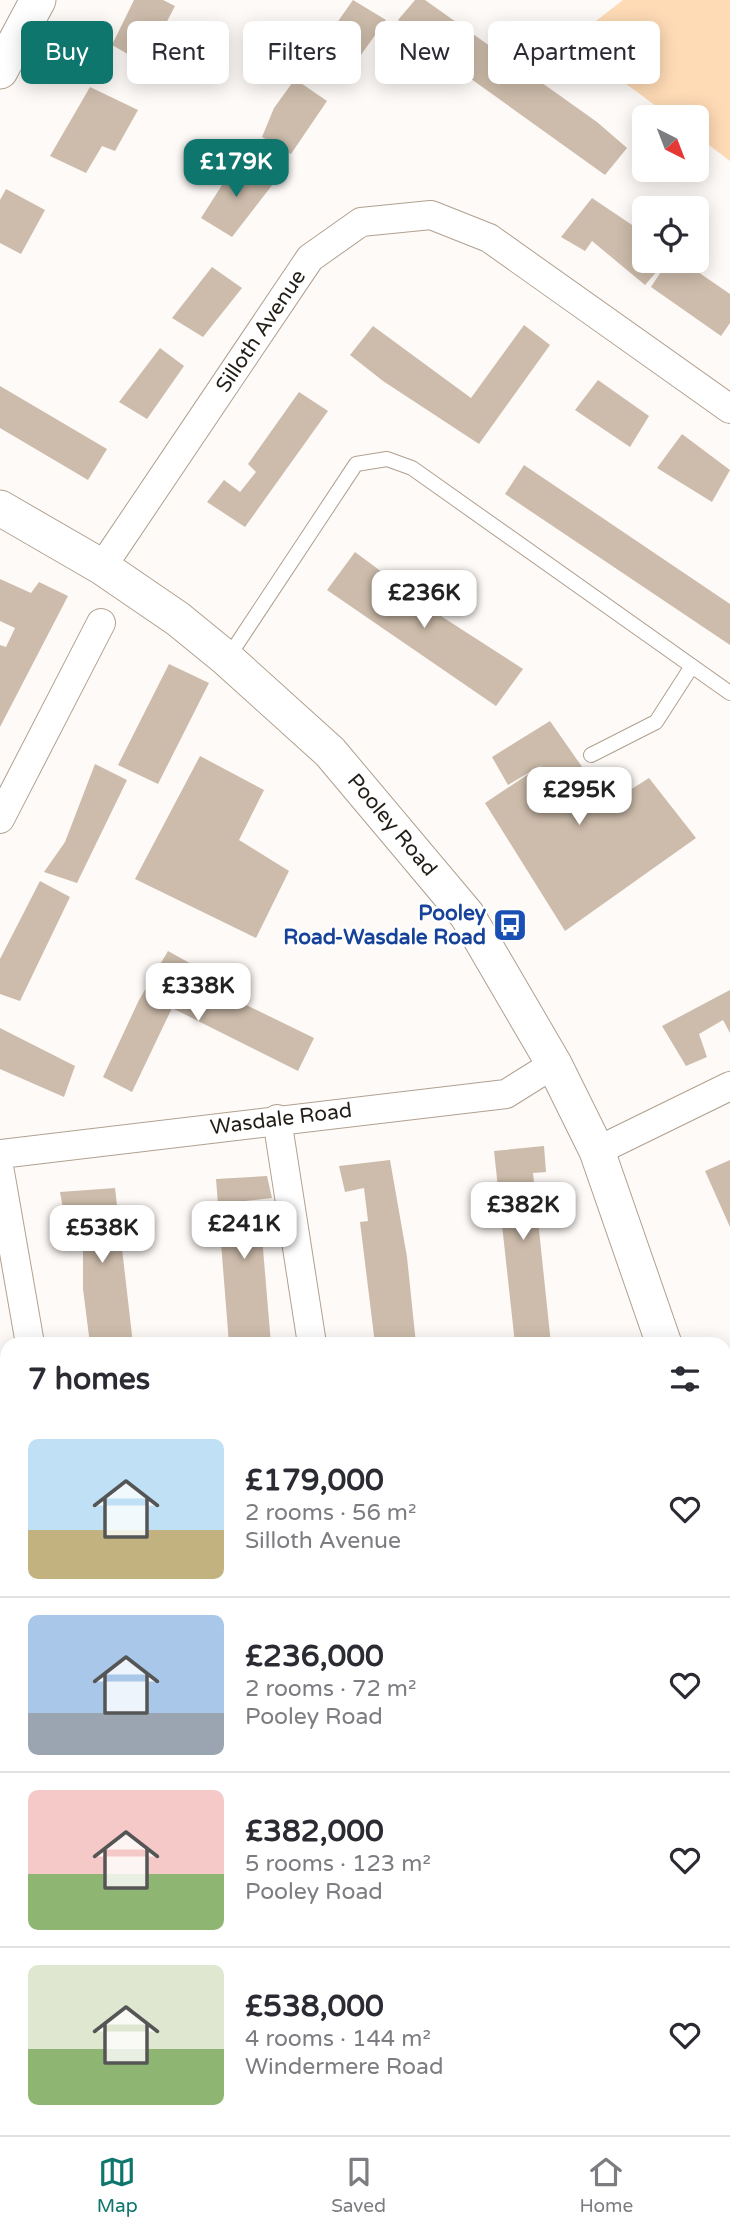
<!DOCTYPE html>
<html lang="en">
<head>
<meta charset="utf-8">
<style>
  body { margin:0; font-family:"Varela Round",sans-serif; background:#f7f7f7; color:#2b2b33; height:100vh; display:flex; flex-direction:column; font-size:26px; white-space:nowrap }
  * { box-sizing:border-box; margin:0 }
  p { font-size:23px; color:#7c7c81 }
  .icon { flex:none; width:38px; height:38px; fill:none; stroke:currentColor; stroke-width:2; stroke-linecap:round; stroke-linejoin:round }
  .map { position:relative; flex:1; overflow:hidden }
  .side { position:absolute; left:0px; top:1337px; width:732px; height:798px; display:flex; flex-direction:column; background:#fff; border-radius:21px 21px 0 0; box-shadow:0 4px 18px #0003 }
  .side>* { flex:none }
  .guide { position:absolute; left:21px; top:21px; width:690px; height:63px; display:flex; gap:14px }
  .needle { width:46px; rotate:138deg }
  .controls { position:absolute; left:632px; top:105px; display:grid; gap:14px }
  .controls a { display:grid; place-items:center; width:77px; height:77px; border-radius:10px; background:#fff; box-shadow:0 4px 18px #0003; font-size:35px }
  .price { position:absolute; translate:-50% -60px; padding:0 16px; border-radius:14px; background:#fff; color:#222; font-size:23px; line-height:46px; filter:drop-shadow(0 2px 4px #0008) }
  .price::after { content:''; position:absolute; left:50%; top:42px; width:21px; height:16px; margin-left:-10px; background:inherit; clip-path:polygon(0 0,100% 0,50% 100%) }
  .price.current { background:#0f766e; color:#fff }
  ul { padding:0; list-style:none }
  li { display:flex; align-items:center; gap:21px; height:175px; padding:0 28px }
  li+li { border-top:2px solid #e1e1e2 }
  li span { display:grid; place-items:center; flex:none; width:196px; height:140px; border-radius:10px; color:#555 }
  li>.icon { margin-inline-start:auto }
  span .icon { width:84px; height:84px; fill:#fffc; stroke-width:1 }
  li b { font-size:30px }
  h2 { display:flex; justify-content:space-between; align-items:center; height:84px; padding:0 28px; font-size:30px }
  .chip { padding:0 24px; border-radius:10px; background:#fff; box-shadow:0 4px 18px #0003; font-size:24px; line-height:63px }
  .chip.current { background:#0f766e; color:#fff }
  .menu { display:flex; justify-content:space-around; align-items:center; height:98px; border-top:2px solid #e1e1e2; background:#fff; font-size:19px; color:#7c7c81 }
  .menu a { display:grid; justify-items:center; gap:4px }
  .menu .current { color:#0f766e }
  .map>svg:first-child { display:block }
</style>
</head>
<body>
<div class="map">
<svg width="730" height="2135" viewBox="0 0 730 2135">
  <rect width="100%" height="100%" fill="#fefaf7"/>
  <!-- green -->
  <path fill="#fedab5" d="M 623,0 L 730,0 L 730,161 L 697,136 L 696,117 L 671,117 L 569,42 Z"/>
  <!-- building -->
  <path fill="#cdbcab" d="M 134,0 L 163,0 L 175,6 L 145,64 L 112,45 Z
    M 353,0 L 386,20 L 348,73 L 315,54 Z
    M 415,0 L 425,0 L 597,122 L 627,148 L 605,175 L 467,76 L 398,20 Z
    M 295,79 L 327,101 L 291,154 L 262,137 L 274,108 Z
    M 90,87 L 138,110 L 115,151 L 102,146 L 86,173 L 50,156 Z
    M 238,160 L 273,184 L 232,237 L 201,218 Z
    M 6,189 L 45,210 L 21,254 L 0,243 L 0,200 Z
    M 592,198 L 644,233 L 644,261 L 666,261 L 645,285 L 592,241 L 585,251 L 561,237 Z
    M 668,261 L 682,261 L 730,294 L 730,323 L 721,336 L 651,287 Z
    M 212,267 L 242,288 L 203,337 L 172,318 Z
    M 524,325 L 550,345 L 479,444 L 383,381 L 350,355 L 373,326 L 471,398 Z
    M 160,348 L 184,366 L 147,419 L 119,402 Z
    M 598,380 L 649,416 L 630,447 L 575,410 Z
    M 0,386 L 107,449 L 88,480 L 0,428 Z
    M 299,392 L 328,411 L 245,527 L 207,502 L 224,480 L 240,492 L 256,472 L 248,464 Z
    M 682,434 L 730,470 L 712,502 L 657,468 Z
    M 524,465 L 730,604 L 730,645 L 505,494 Z
    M 355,552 L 444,618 L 523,669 L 496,706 L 327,590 Z
    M 0,579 L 31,593 L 39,582 L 68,596 L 0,727 L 0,645 L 6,647 L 15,628 L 0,621 Z
    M 169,664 L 209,683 L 158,784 L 118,765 Z
    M 550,721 L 608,804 L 649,778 L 696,838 L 565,931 L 485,803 L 545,763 L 508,785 L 492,757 Z
    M 200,756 L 264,790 L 239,840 L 289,871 L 256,938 L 135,879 Z
    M 95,764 L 127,780 L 77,883 L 44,872 L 65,842 Z
    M 40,881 L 70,897 L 20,1001 L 0,994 L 0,959 Z
    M 168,951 L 195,966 L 189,977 L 314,1038 L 298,1071 L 172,1008 L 132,1092 L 103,1077 L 139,1000 Z
    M 730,990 L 730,1033 L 723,1020 L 699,1034 L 707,1057 L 686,1066 L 662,1026 Z
    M 0,1028 L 75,1066 L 64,1097 L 0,1069 Z
    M 544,1146 L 546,1172 L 533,1173 L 551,1344 L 515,1344 L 494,1151 Z
    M 390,1160 L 407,1257 L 416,1344 L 375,1344 L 360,1222 L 368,1221 L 364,1188 L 345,1192 L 339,1166 Z
    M 730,1160 L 730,1227 L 705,1171 Z
    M 267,1176 L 272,1198 L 245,1201 L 248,1227 L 261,1225 L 271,1344 L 229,1344 L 216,1179 Z
    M 115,1188 L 133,1344 L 90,1344 L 83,1289 L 83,1246 L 92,1245 L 91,1223 L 66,1226 L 60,1192 Z
    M 7,1438 L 7,1464 L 0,1465 L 0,1440 Z
    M 0,1659 L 7,1660 L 7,1806 L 0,1806 Z
    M 4,1980 L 7,1980 L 7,2016 L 1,2016 Z
    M 43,2128 L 92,2128 L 91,2135 L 43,2135 Z
    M 170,2128 L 224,2128 L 223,2135 L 170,2135 Z
    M 313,2128 L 378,2128 L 379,2135 L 312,2135 Z
    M 454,2128 L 500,2128 L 499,2135 L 453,2135 Z"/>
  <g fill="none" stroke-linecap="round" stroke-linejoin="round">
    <!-- service casing -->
    <g stroke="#b0a090" stroke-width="16">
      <path id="service" d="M 227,659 L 356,464 L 387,459 L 412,468 L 730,693
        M 591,755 L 656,722 L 692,666"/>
    </g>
    <!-- minor casing -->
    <g stroke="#b0a090" stroke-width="30">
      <path id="minor" d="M 102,567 L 310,258 L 361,222 L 431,215 L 489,238 L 730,409
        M 0,819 L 101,623
        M 277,1119 L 312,1344
        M 597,1151 L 730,1086
        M 0,1154 L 506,1094 L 554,1064
        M 0,1172 L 30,1344
        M 724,1443 L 730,1442
        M 0,1557 L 7,1557
        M 724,1743 L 730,1742
        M 0,2062 L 7,2062
        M 117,2135 L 117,2128
        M 382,2135 L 382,2128"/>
    </g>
    <!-- tertiary casing -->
    <g stroke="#b0a090" stroke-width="37">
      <path id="tertiary" d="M 0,71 L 38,0
        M 0,508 L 102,567 L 178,619 L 227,659 L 330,752 L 467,915 L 554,1064 L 597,1151 L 664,1344
        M 698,2135 L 698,2128"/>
    </g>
    <!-- service -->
    <use href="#service" stroke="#fff" stroke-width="14"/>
    <!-- minor -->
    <use href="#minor" stroke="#fff" stroke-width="28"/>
    <!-- tertiary -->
    <use href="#tertiary" stroke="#fff" stroke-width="35"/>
  </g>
  <!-- icons -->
  <defs>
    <g id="bus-square" transform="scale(1.75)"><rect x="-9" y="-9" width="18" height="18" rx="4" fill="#1a4fb4" stroke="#fff"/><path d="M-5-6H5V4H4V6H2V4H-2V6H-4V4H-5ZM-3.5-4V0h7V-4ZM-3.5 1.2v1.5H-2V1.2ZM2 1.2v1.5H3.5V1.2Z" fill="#fff"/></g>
  </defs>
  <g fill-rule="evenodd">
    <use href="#bus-square" x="510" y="925"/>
  </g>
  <g text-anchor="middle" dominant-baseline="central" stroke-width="5" stroke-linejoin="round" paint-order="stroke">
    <!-- street labels -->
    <g font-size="21" fill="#231d17" stroke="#fff">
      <text transform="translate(261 331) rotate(-56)">Silloth Avenue</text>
      <text transform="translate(392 825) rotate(50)">Pooley Road</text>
      <text transform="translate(281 1119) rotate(-7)">Wasdale Road</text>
    </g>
    <!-- transit labels -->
    <g font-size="21" font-weight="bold" fill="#164399" stroke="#fff" text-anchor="end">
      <text x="486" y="913">Pooley<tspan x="486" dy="24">Road-Wasdale Road</tspan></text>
    </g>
  </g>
</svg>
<div class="controls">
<a><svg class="needle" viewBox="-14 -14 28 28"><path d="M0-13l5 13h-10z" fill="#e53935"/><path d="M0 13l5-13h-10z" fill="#7c7c81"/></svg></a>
<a><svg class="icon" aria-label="locate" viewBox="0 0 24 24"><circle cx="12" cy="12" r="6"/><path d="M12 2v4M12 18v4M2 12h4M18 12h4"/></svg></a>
</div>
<b class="price current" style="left:236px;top:199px">£179K</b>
<b class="price" style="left:424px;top:630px">£236K</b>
<b class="price" style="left:579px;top:827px">£295K</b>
<b class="price" style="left:198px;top:1023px">£338K</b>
<b class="price" style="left:523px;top:1242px">£382K</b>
<b class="price" style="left:244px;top:1261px">£241K</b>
<b class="price" style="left:102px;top:1265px">£538K</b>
<div class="guide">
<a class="chip current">Buy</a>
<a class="chip">Rent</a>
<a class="chip">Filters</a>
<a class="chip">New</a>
<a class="chip">Apartment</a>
</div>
<section class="side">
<h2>7 homes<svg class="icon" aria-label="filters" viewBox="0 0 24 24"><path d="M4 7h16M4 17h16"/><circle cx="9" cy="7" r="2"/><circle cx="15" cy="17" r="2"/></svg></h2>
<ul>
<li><span style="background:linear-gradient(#bfe0f5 65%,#c2b280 0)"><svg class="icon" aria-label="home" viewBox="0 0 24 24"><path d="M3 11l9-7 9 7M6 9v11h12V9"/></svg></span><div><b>£179,000</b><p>2 rooms · 56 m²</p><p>Silloth Avenue</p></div><svg class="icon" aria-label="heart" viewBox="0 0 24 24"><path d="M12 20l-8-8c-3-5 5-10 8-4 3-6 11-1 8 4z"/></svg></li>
<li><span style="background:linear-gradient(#a9c7e8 70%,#9aa5b1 0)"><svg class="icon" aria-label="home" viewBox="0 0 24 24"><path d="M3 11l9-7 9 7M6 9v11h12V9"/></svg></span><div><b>£236,000</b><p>2 rooms · 72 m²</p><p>Pooley Road</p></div><svg class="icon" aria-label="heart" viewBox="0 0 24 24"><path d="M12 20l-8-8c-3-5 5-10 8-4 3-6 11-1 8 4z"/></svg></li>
<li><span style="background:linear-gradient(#f6c9c9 60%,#8fb573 0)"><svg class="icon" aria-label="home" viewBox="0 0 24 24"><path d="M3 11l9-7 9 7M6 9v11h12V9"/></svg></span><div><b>£382,000</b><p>5 rooms · 123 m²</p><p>Pooley Road</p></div><svg class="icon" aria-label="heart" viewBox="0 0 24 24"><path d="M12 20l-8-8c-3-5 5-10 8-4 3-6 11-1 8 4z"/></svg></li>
<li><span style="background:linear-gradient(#dfe7d0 60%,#8fb573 0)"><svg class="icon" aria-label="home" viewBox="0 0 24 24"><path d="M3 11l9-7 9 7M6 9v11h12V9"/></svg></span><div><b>£538,000</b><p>4 rooms · 144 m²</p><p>Windermere Road</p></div><svg class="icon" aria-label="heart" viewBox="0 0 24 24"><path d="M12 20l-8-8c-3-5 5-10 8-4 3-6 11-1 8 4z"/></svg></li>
</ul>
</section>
</div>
<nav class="menu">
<a class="current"><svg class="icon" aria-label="map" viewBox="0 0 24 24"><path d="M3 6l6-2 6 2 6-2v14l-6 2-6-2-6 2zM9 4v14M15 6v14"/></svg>Map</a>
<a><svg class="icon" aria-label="saved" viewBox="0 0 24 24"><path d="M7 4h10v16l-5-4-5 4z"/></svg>Saved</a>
<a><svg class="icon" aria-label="home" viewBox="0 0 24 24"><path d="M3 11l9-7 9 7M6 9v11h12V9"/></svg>Home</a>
</nav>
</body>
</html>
